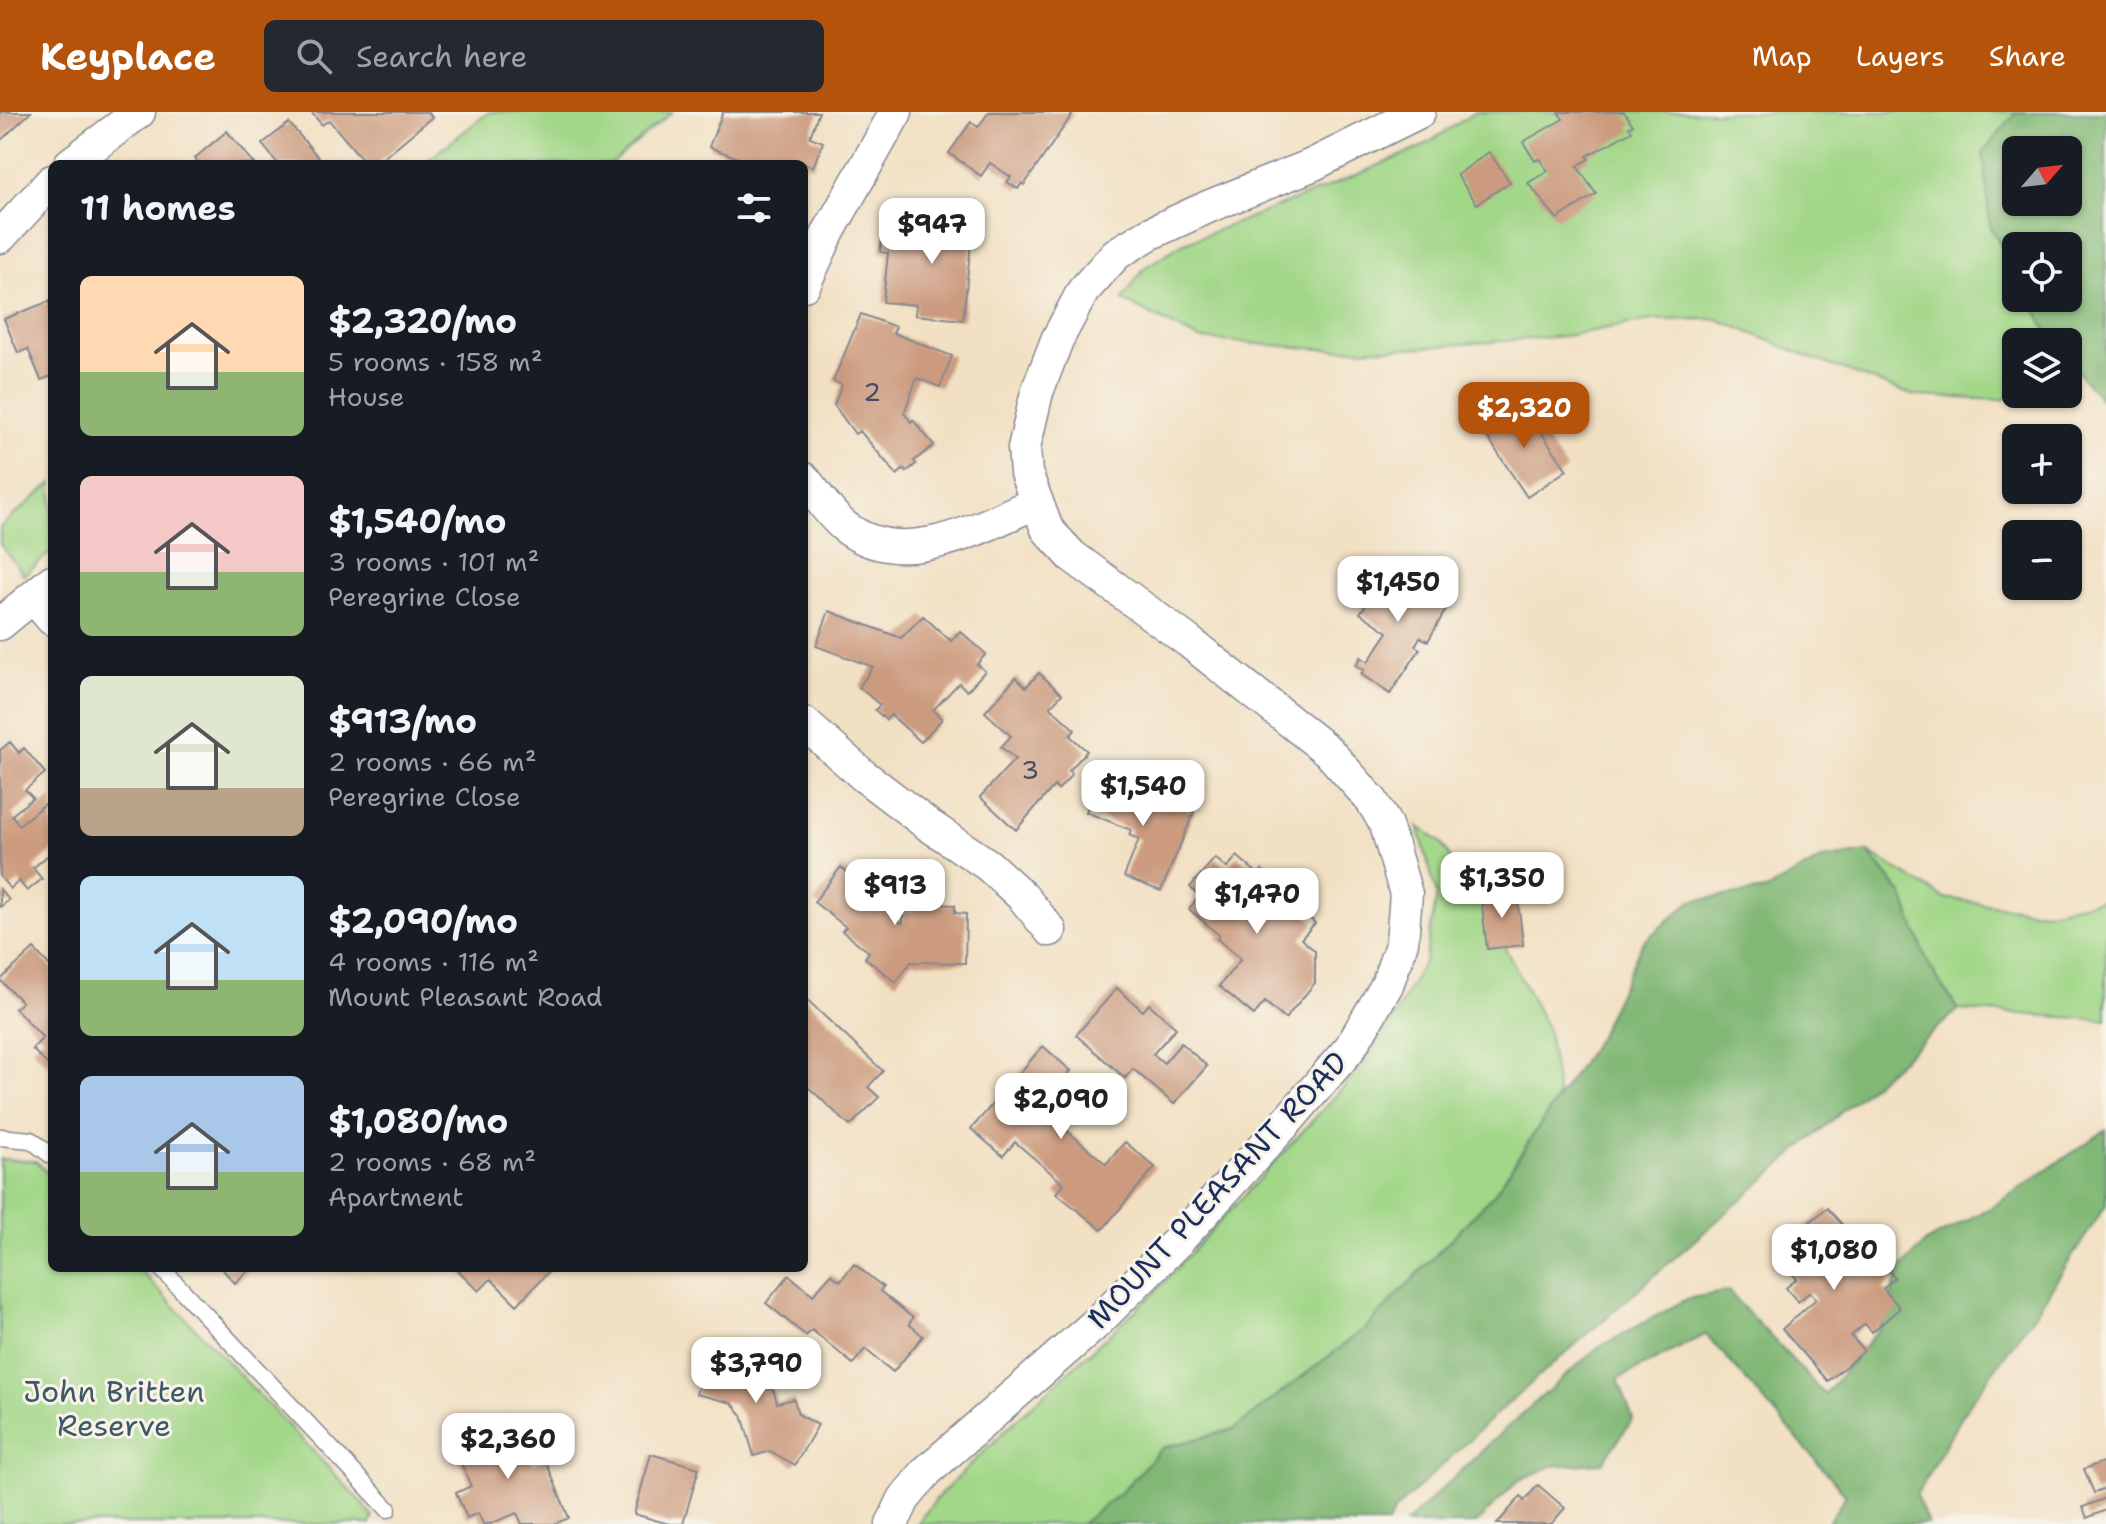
<!DOCTYPE html>
<html lang="en">
<head>
<meta charset="utf-8">
<style>
  body { margin:0; font-family:"Shantell Sans",sans-serif; background:#242831; color:#f1f3f6; height:100vh; display:flex; flex-direction:column; font-size:30px; white-space:nowrap }
  * { box-sizing:border-box; margin:0 }
  p { font-size:26px; color:#9ea1a6 }
  .icon { flex:none; width:44px; height:44px; fill:none; stroke:currentColor; stroke-width:2; stroke-linecap:round; stroke-linejoin:round }
  .map { position:relative; flex:1; overflow:hidden }
  .drawer { position:absolute; left:48px; top:48px; width:760px; height:1112px; display:flex; flex-direction:column; background:#171b24; border-radius:12px; box-shadow:0 2px 6px #0004 }
  .drawer>* { flex:none }
  .needle { width:52px; rotate:62deg }
  .buttons { position:absolute; left:2002px; top:24px; display:grid; gap:16px }
  .buttons a { display:grid; place-items:center; width:80px; height:80px; border-radius:12px; background:#171b24; box-shadow:0 2px 6px #0004; font-size:40px }
  .price { position:absolute; translate:-50% -68px; padding:0 18px; border-radius:16px; background:#fff; color:#222; font-size:26px; line-height:52px; filter:drop-shadow(0 2px 4px #0008) }
  .price::after { content:''; position:absolute; left:50%; top:48px; width:24px; height:18px; margin-left:-12px; background:inherit; clip-path:polygon(0 0,100% 0,50% 100%) }
  .price.active { background:#b45309; color:#fff }
  ul { padding:0; list-style:none }
  li { display:flex; align-items:center; gap:24px; height:200px; padding:0 32px }
  li span { display:grid; place-items:center; flex:none; width:224px; height:160px; border-radius:12px; color:#555 }
  li>.icon { margin-inline-start:auto }
  span .icon { width:96px; height:96px; fill:#fffc; stroke-width:1 }
  li b { font-size:34px }
  h2 { display:flex; justify-content:space-between; align-items:center; height:96px; padding:0 32px; font-size:34px }
  header { display:flex; align-items:center; gap:48px; box-sizing:border-box; height:112px; padding:0 40px; background:#b45309; color:#fff }
  header strong { font-size:38px }
  nav { display:flex; gap:44px; margin-inline-start:auto; font-size:28px }
  .search { width:560px; height:72px; background:#242831; display:flex; align-items:center; gap:20px; box-sizing:border-box; padding:0 28px; border-radius:12px; color:#9ea1a6; font-size:30px }
  .map>svg:first-child { display:block }
</style>
</head>
<body>
<header>
<strong>Keyplace</strong>
<div class="search"><svg class="icon" aria-label="search" viewBox="0 0 24 24"><circle cx="10" cy="10" r="6"/><path d="M15 15l6 6"/></svg>Search here</div>
<nav><a>Map</a><a>Layers</a><a>Share</a></nav>
</header>
<div class="map">
<svg width="2106" height="1412" viewBox="0 0 2106 1412">
  <rect width="100%" height="100%" fill="#f7f3e8"/>
  <filter id="ink" filterUnits="userSpaceOnUse"><feTurbulence type="fractalNoise" baseFrequency=".0125" numOctaves="2"/><feDisplacementMap in="SourceGraphic" scale="16" xChannelSelector="R" yChannelSelector="G"/><feConvolveMatrix kernelMatrix="1 2 1 2 8 2 1 2 1" color-interpolation-filters="sRGB"/></filter>
  <filter id="wash" filterUnits="userSpaceOnUse"><feTurbulence type="fractalNoise" baseFrequency=".006" numOctaves="4" result="noise"/><feDisplacementMap in="SourceGraphic" scale="32" xChannelSelector="R" yChannelSelector="G"/><feGaussianBlur stdDeviation="1.8" result="paint"/><feColorMatrix in="noise" values="0 0 0 0 0 0 0 0 0 0 0 0 0 0 0 0 0 1.4 0 .05"/><feComposite in="paint" operator="in"/></filter>
  <g filter="url(#wash)">
    <rect width="100%" height="100%" fill="#f2e0c3"/>
    <!-- green -->
    <path fill="#a2d788" stroke="#5e8373" stroke-width="2" fill-rule="evenodd" d="M 489,0 L 672,0 L 611,52 L 423,52 Z
      M 1475,0 L 2106,0 L 2091,243 L 2068,255 L 2068,230 L 2016,230 L 2016,281 L 2002,288 L 1915,284 L 1814,247 L 1717,207 L 1652,208 L 1565,224 L 1415,236 L 1319,237 L 1199,227 L 1122,188 L 1144,156 L 1182,132 L 1323,77 L 1422,35 ZM 2016,38 L 2068,38 L 2068,90 L 2016,90 ZM 2016,134 L 2068,134 L 2068,186 L 2016,186 Z
      M 52,371 L 52,439 L 24,463 L 0,432 L 0,415 Z
      M 1418,714 L 1440,730 L 1487,802 L 1548,918 L 1558,985 L 1494,1082 L 1367,1215 L 1234,1317 L 1162,1336 L 1121,1380 L 1081,1412 L 917,1412 L 936,1387 L 1016,1308 L 1151,1184 L 1350,968 L 1394,905 L 1425,848 L 1437,783 Z
      M 1868,740 L 1944,786 L 2043,800 L 2106,787 L 2106,908 L 1958,898 L 1928,851 L 1902,782 Z
      M 0,1047 L 36,1049 L 52,1066 L 52,1156 L 138,1156 L 363,1392 L 373,1405 L 370,1412 L 0,1412 Z"/>
    <!-- forest -->
    <path fill="#81b874" stroke="#4e7469" stroke-width="2" fill-rule="evenodd" d="M 2016,0 L 2106,0 L 2106,294 L 2068,248 L 2068,230 L 2053,230 L 2029,186 L 2068,186 L 2068,134 L 2016,134 L 2016,162 L 1990,114 L 1983,40 ZM 2016,38 L 2068,38 L 2068,90 L 2016,90 Z
      M 1868,740 L 1902,782 L 1928,851 L 1958,898 L 1496,1302 L 1395,1398 L 1387,1412 L 1081,1412 L 1121,1380 L 1162,1336 L 1234,1317 L 1367,1215 L 1494,1082 L 1598,926 L 1642,831 L 1691,789 L 1766,778 L 1821,747 Z
      M 2106,1018 L 2106,1093 L 2036,1200 L 1967,1295 L 1916,1383 L 1928,1412 L 1827,1412 L 1846,1383 L 1706,1222 L 1618,1267 L 1633,1307 L 1602,1351 L 1552,1354 L 1519,1368 L 1475,1412 L 1405,1412 L 1504,1318 L 1596,1237 L 1687,1187 L 1728,1179 L 1825,1283 L 1882,1213 L 1900,1157 L 1927,1129 L 1992,1095 Z"/>
    <g id="blocks">
      <!-- building -->
      <path fill="#cc9b7f" d="M 0,0 L 31,0 L 0,29 Z
        M 311,0 L 428,0 L 432,5 L 376,52 L 366,52 L 329,8 L 322,13 Z
        M 723,0 L 819,0 L 810,25 L 823,30 L 813,55 L 806,52 L 804,58 L 804,52 L 745,52 L 746,49 L 709,35 Z
        M 989,0 L 1074,0 L 1024,73 L 1022,71 L 1018,77 L 1007,70 L 1011,65 L 990,51 L 981,64 L 949,41 L 971,10 L 978,15 Z
        M 1558,0 L 1624,0 L 1633,13 L 1629,15 L 1632,19 L 1587,44 L 1589,47 L 1577,54 L 1596,82 L 1557,107 L 1528,71 L 1548,59 L 1539,47 L 1535,49 L 1523,30 L 1563,7 Z
        M 289,11 L 324,52 L 278,52 L 262,32 Z
        M 227,19 L 254,52 L 199,52 L 195,46 Z
        M 1489,40 L 1510,70 L 1477,92 L 1457,63 Z
        M 925,96 L 974,101 L 963,208 L 915,203 L 916,193 L 883,190 L 888,141 L 880,140 L 882,126 L 921,130 Z
        M 50,189 L 52,264 L 41,268 L 28,237 L 18,241 L 4,207 Z
        M 861,202 L 896,215 L 893,221 L 952,244 L 940,275 L 917,266 L 904,301 L 911,310 L 913,308 L 934,333 L 914,349 L 916,352 L 906,360 L 904,357 L 897,363 L 860,319 L 855,322 L 834,293 L 842,273 L 833,269 Z
        M 1521,291 L 1567,358 L 1527,385 L 1482,317 Z
        M 1384,453 L 1403,465 L 1406,461 L 1425,474 L 1424,477 L 1449,492 L 1428,529 L 1420,525 L 1415,534 L 1420,537 L 1390,582 L 1361,562 L 1364,558 L 1356,553 L 1361,545 L 1368,550 L 1388,520 L 1360,501 L 1367,491 L 1361,487 Z
        M 829,499 L 901,526 L 923,504 L 951,529 L 960,519 L 986,542 L 977,552 L 985,559 L 967,579 L 959,571 L 933,598 L 942,607 L 921,630 L 891,603 L 886,608 L 875,598 L 880,593 L 859,575 L 873,555 L 816,534 Z
        M 1039,561 L 1062,582 L 1050,595 L 1075,618 L 1070,624 L 1087,639 L 1069,659 L 1072,662 L 1058,678 L 1054,674 L 1016,718 L 980,685 L 1015,647 L 1001,635 L 1011,624 L 985,600 L 1016,565 L 1026,575 Z
        M 10,630 L 19,641 L 24,636 L 45,661 L 25,678 L 33,686 L 12,703 L 19,713 L 52,686 L 52,740 L 33,756 L 42,767 L 27,779 L 19,769 L 10,777 L 0,764 L 0,638 Z
        M 1102,662 L 1194,700 L 1161,779 L 1124,765 L 1139,727 L 1129,723 L 1131,718 L 1086,700 Z
        M 1237,744 L 1258,762 L 1262,758 L 1295,787 L 1292,790 L 1315,811 L 1301,827 L 1315,839 L 1315,871 L 1285,907 L 1265,890 L 1254,903 L 1219,874 L 1241,847 L 1217,827 L 1220,824 L 1189,797 L 1199,784 L 1190,775 L 1215,746 L 1227,756 Z
        M 841,755 L 894,799 L 890,803 L 898,809 L 903,811 L 903,799 L 912,799 L 913,791 L 955,793 L 955,801 L 966,802 L 965,851 L 911,850 L 896,870 L 865,846 L 869,840 L 842,819 L 846,815 L 814,790 Z
        M 0,777 L 9,788 L 0,795 Z
        M 1517,780 L 1523,833 L 1487,837 L 1481,784 Z
        M 34,837 L 52,856 L 50,955 L 32,937 L 43,926 L 15,896 L 22,890 L 0,868 Z
        M 1117,876 L 1143,899 L 1149,892 L 1176,916 L 1153,942 L 1164,951 L 1181,931 L 1207,954 L 1174,992 L 1133,957 L 1125,966 L 1076,923 Z
        M 804,885 L 883,959 L 868,975 L 879,985 L 850,1014 L 804,971 Z
        M 1043,934 L 1071,959 L 1063,968 L 1081,983 L 1058,1011 L 1106,1052 L 1125,1030 L 1155,1055 L 1102,1118 L 1056,1081 L 1064,1072 L 1015,1030 L 1003,1044 L 971,1017 Z
        M 1827,1096 L 1859,1131 L 1862,1128 L 1895,1166 L 1883,1176 L 1900,1196 L 1872,1220 L 1865,1212 L 1851,1224 L 1864,1239 L 1828,1269 L 1782,1217 L 1816,1187 L 1810,1180 L 1798,1190 L 1786,1176 L 1797,1167 L 1773,1141 Z
        M 854,1152 L 883,1175 L 880,1179 L 913,1206 L 909,1212 L 923,1224 L 893,1260 L 865,1237 L 853,1252 L 812,1218 L 806,1224 L 766,1191 L 789,1163 L 813,1183 L 831,1162 L 840,1169 Z
        M 221,1156 L 251,1156 L 235,1171 Z
        M 456,1156 L 552,1156 L 517,1193 L 491,1167 L 479,1179 Z
        M 711,1232 L 755,1245 L 750,1261 L 758,1262 L 774,1280 L 777,1291 L 794,1287 L 798,1302 L 818,1313 L 795,1353 L 770,1339 L 754,1344 L 742,1303 L 732,1291 L 696,1282 Z
        M 493,1309 L 501,1327 L 514,1322 L 516,1325 L 522,1322 L 533,1352 L 545,1347 L 569,1406 L 554,1412 L 522,1412 L 517,1401 L 490,1412 L 483,1412 L 478,1401 L 467,1406 L 456,1381 L 471,1374 L 458,1344 L 474,1338 L 466,1320 Z
        M 651,1342 L 699,1356 L 683,1412 L 669,1412 L 634,1402 Z
        M 2106,1349 L 2106,1376 L 2094,1381 L 2084,1357 Z
        M 1538,1373 L 1565,1396 L 1551,1412 L 1497,1412 L 1521,1384 L 1524,1389 Z
        M 2106,1386 L 2106,1398 L 2087,1406 L 2083,1395 Z"/>
    </g>
  </g>
  <g filter="url(#ink)">
    <use href="#blocks" fill-opacity="0" stroke="#868890" stroke-width="2"/>
    <g fill="none" stroke-linecap="round" stroke-linejoin="round">
      <!-- lane casing -->
      <g stroke="#868890" stroke-width="19">
        <path id="lane" d="M 0,1025 L 31,1028 L 52,1044
          M 161,1156 L 388,1397"/>
      </g>
      <!-- street casing -->
      <g stroke="#868890" stroke-width="35">
        <path id="street" d="M 70,52 L 139,0
          M 0,125 L 52,69
          M 804,173 L 828,121 L 896,0
          M 804,367 C 817,382 829,402 844,414 C 902,461 981,415 1037,390
          M 33,485 L 52,507
          M 0,512 L 52,469
          M 804,611 L 864,664 L 927,712 L 988,753 L 1022,784 L 1050,818
          M 892,1412 L 904,1387 L 927,1359 L 1093,1214 L 1177,1130 L 1289,1007 L 1350,936 L 1387,873 L 1402,830 L 1406,782 L 1386,713 L 1372,689 L 1328,639 L 1188,529 L 1072,444 L 1047,417 L 1026,361 L 1024,336 L 1037,280 L 1057,228 L 1083,179 L 1116,142 L 1149,122 L 1210,94 L 1312,53 L 1419,0"/>
      </g>
      <!-- lane -->
      <use href="#lane" stroke="#fff" stroke-width="16"/>
      <!-- street -->
      <use href="#street" stroke="#fff" stroke-width="32"/>
    </g>
  </g>
  <g text-anchor="middle" dominant-baseline="central" stroke-width="6" stroke-linejoin="round" paint-order="stroke">
    <!-- number labels -->
    <g font-size="26" fill="#474a66">
      <text x="872" y="279">2</text>
      <text x="1030" y="657">3</text>
    </g>
    <!-- street labels -->
    <g font-size="30" fill="#1b2f5e" stroke="#f7f3e8">
      <text transform="translate(1217 1078) rotate(-47)">MOUNT PLEASANT ROAD</text>
    </g>
    <!-- park labels -->
    <g font-size="30" fill="#3d5968" stroke="#f7f3e8">
      <text x="114" y="1279">John Britten<tspan x="114" dy="34">Reserve</tspan></text>
    </g>
  </g>
</svg>
<div class="buttons">
<a><svg class="needle" viewBox="-14 -14 28 28"><path d="M0-13l5 13h-10z" fill="#e53935"/><path d="M0 13l5-13h-10z" fill="#9ea1a6"/></svg></a>
<a><svg class="icon" aria-label="locate" viewBox="0 0 24 24"><circle cx="12" cy="12" r="6"/><path d="M12 2v4M12 18v4M2 12h4M18 12h4"/></svg></a>
<a><svg class="icon" aria-label="layers" viewBox="0 0 24 24"><path d="M12 4l9 5-9 5-9-5zM3 14l9 5 9-5"/></svg></a>
<a>+</a>
<a>−</a>
</div>
<b class="price" style="left:932px;top:154px">$947</b>
<b class="price active" style="left:1524px;top:338px">$2,320</b>
<b class="price" style="left:1398px;top:512px">$1,450</b>
<b class="price" style="left:1143px;top:716px">$1,540</b>
<b class="price" style="left:1502px;top:808px">$1,350</b>
<b class="price" style="left:895px;top:815px">$913</b>
<b class="price" style="left:1257px;top:824px">$1,470</b>
<b class="price" style="left:1061px;top:1029px">$2,090</b>
<b class="price" style="left:1834px;top:1180px">$1,080</b>
<b class="price" style="left:756px;top:1293px">$3,790</b>
<b class="price" style="left:508px;top:1369px">$2,360</b>
<section class="drawer">
<h2>11 homes<svg class="icon" aria-label="filters" viewBox="0 0 24 24"><path d="M4 7h16M4 17h16"/><circle cx="9" cy="7" r="2"/><circle cx="15" cy="17" r="2"/></svg></h2>
<ul>
<li><span style="background:linear-gradient(#ffd9b3 60%,#8fb573 0)"><svg class="icon" aria-label="home" viewBox="0 0 24 24"><path d="M3 11l9-7 9 7M6 9v11h12V9"/></svg></span><div><b>$2,320/mo</b><p>5 rooms · 158 m²</p><p>House</p></div></li>
<li><span style="background:linear-gradient(#f6c9c9 60%,#8fb573 0)"><svg class="icon" aria-label="home" viewBox="0 0 24 24"><path d="M3 11l9-7 9 7M6 9v11h12V9"/></svg></span><div><b>$1,540/mo</b><p>3 rooms · 101 m²</p><p>Peregrine Close</p></div></li>
<li><span style="background:linear-gradient(#dfe7d0 70%,#b9a48a 0)"><svg class="icon" aria-label="home" viewBox="0 0 24 24"><path d="M3 11l9-7 9 7M6 9v11h12V9"/></svg></span><div><b>$913/mo</b><p>2 rooms · 66 m²</p><p>Peregrine Close</p></div></li>
<li><span style="background:linear-gradient(#bfe0f5 65%,#8fb573 0)"><svg class="icon" aria-label="home" viewBox="0 0 24 24"><path d="M3 11l9-7 9 7M6 9v11h12V9"/></svg></span><div><b>$2,090/mo</b><p>4 rooms · 116 m²</p><p>Mount Pleasant Road</p></div></li>
<li><span style="background:linear-gradient(#a9c7e8 60%,#8fb573 0)"><svg class="icon" aria-label="home" viewBox="0 0 24 24"><path d="M3 11l9-7 9 7M6 9v11h12V9"/></svg></span><div><b>$1,080/mo</b><p>2 rooms · 68 m²</p><p>Apartment</p></div></li>
</ul>
</section>
</div>
</body>
</html>
